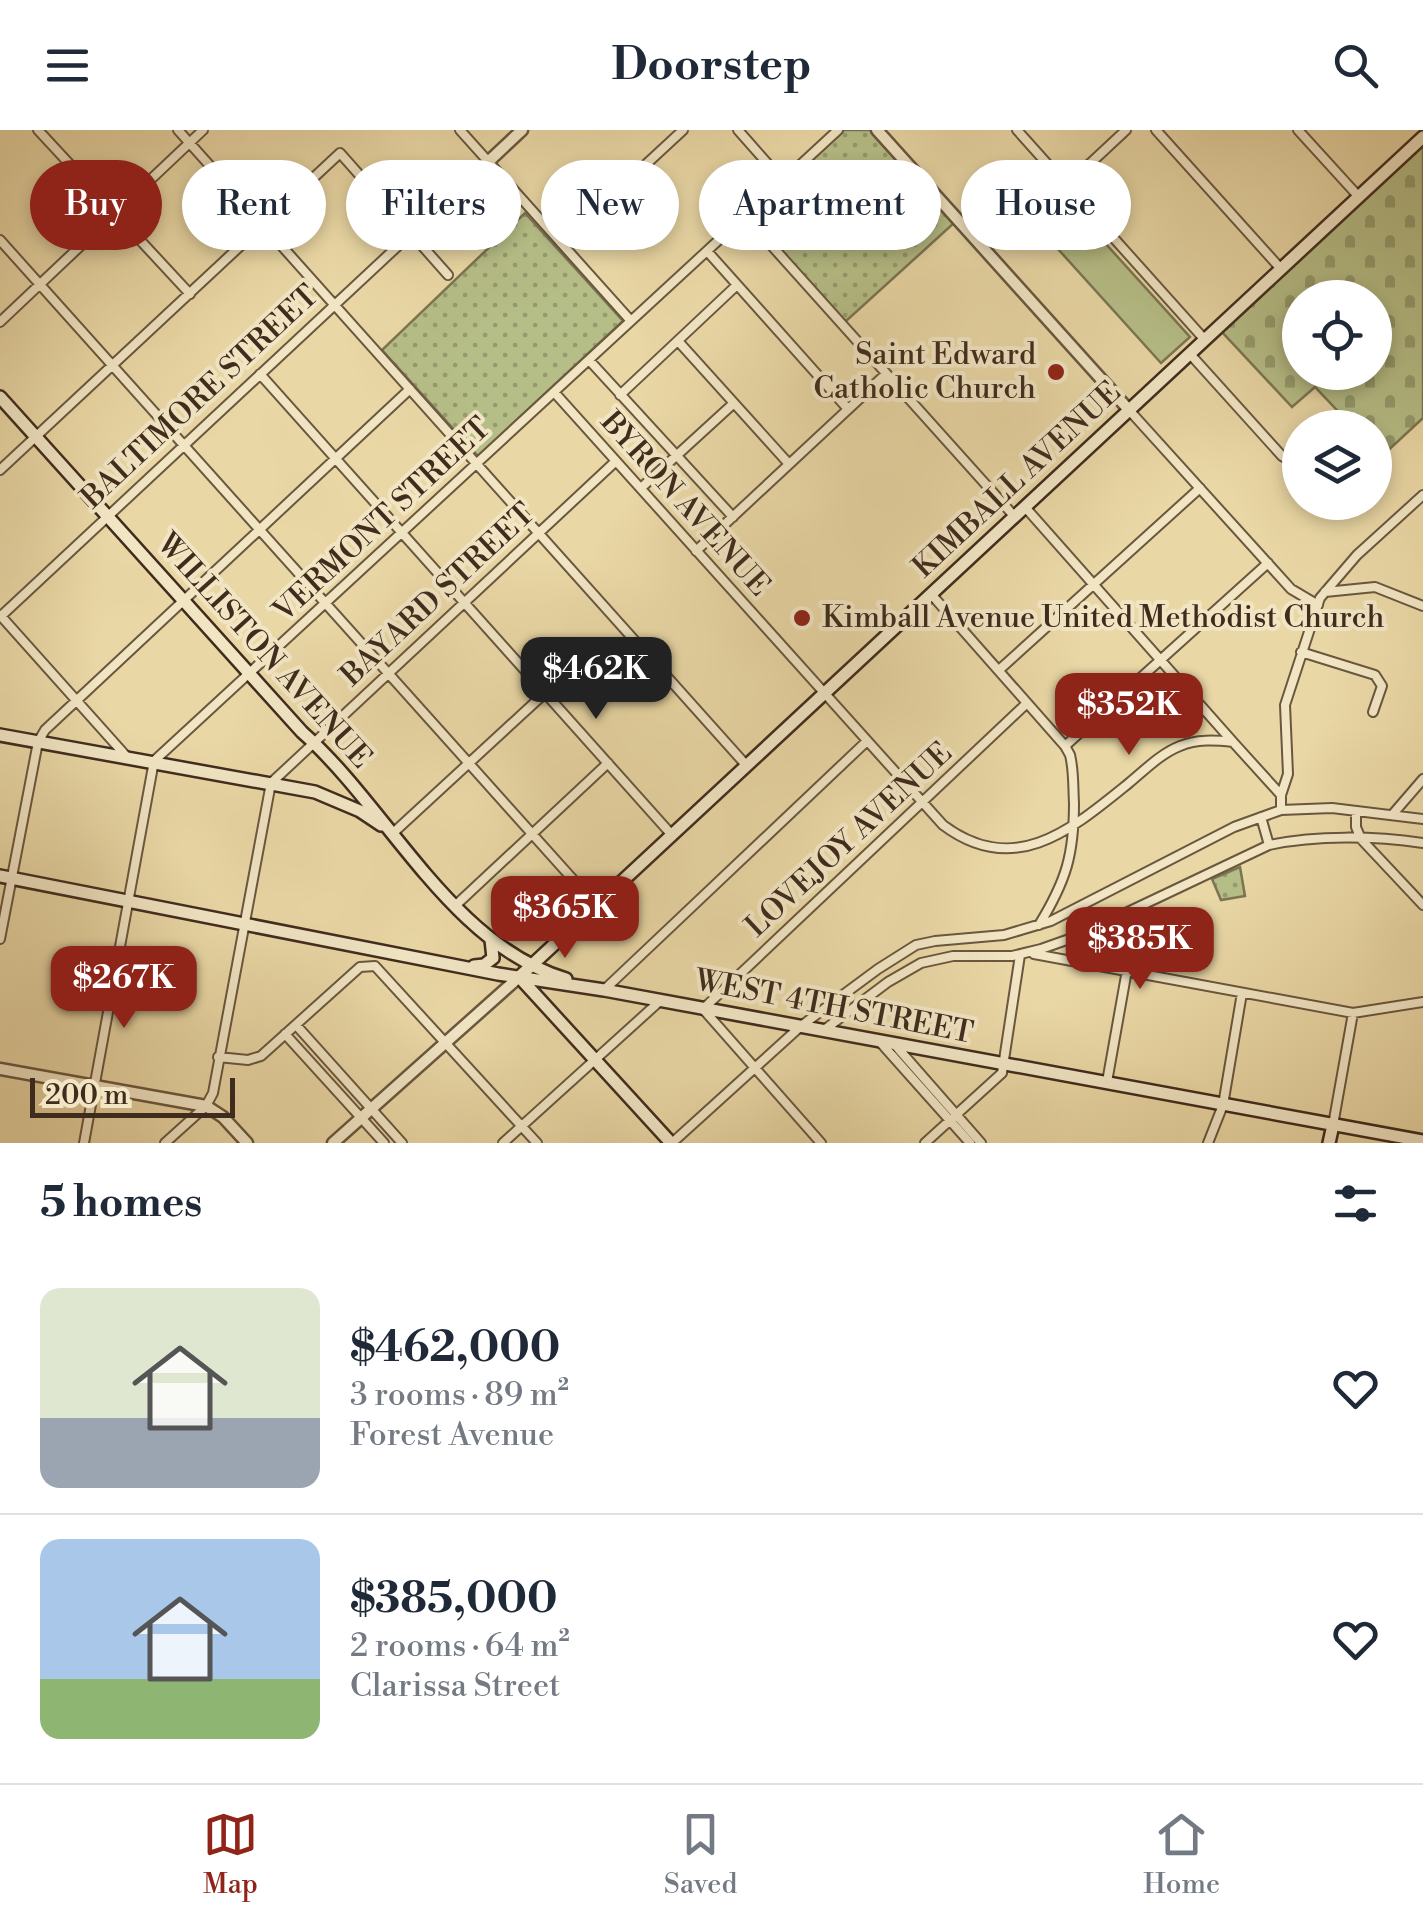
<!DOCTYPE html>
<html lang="en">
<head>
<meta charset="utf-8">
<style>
  body { margin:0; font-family:"Libre Bodoni",serif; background:#f6f6f7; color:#1f2937; height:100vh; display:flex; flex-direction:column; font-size:38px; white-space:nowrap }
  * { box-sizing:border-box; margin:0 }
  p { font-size:32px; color:#747a83 }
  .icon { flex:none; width:55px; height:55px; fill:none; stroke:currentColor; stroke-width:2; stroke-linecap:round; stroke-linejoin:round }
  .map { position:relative; height:1013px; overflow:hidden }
  .side { display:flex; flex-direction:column; background:#fff; flex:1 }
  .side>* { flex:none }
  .top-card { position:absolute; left:30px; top:30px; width:1365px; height:90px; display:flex; gap:20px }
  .controls { position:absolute; left:1282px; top:150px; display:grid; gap:20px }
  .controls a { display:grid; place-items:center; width:110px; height:110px; border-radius:50%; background:#fff; box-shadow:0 5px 15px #0003; font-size:50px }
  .scale { position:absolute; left:30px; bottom:25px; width:205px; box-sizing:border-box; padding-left:10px; border:5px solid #402c1d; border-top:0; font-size:28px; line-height:35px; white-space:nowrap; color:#402c1d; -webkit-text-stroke:8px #f1e5c4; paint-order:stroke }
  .price { position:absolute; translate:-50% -85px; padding:0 22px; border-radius:20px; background:#8f2418; color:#fff; font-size:32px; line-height:65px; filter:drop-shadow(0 2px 5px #0008) }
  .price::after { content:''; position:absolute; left:50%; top:60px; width:30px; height:22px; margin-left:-15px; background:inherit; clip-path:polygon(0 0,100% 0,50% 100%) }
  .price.active { background:#222; color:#fff }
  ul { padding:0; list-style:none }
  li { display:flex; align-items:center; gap:30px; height:250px; padding:0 40px }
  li+li { border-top:2px solid #e0e1e3 }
  li span { display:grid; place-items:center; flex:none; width:280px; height:200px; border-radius:20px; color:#555 }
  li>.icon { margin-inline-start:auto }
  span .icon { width:120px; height:120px; fill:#fffc; stroke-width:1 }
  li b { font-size:42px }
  h2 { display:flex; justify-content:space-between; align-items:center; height:120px; padding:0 40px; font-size:42px }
  .tag { padding:0 35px; border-radius:45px; background:#fff; box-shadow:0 5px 15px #0003; font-size:35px; line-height:90px }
  .tag.active { background:#8f2418; color:#fff }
  header { display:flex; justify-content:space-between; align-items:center; height:130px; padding:0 40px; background:#fff; font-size:45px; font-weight:700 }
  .tab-bar { display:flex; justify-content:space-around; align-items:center; height:140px; border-top:2px solid #e0e1e3; background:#fff; font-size:28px; color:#747a83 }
  .tab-bar a { display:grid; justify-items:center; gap:5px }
  .tab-bar .active { color:#8f2418 }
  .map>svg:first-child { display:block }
</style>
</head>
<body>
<header><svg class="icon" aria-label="menu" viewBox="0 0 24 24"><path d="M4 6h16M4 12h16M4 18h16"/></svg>Doorstep<svg class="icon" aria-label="search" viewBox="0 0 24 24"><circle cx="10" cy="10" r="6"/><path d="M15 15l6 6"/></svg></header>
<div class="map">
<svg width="1423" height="1013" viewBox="0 0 1423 1013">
  <defs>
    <pattern id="cemetery-stones" width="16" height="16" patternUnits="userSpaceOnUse" patternTransform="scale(2.5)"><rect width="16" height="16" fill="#b6be87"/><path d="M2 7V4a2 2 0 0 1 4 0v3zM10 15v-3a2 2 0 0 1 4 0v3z" fill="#959b6e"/></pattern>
    <pattern id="park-dots" width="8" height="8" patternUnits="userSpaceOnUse" patternTransform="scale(2.5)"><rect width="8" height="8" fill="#b6be87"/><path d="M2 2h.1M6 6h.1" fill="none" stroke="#959b6e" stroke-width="1.8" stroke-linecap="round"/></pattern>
  </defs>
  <rect width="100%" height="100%" fill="#e9d7a5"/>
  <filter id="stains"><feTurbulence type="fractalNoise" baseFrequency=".002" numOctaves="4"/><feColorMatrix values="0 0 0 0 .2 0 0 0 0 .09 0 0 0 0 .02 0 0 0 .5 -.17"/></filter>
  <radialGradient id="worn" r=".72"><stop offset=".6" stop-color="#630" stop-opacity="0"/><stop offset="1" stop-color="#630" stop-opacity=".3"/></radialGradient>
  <!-- cemetery -->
  <path fill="url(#cemetery-stones)" stroke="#7b7552" stroke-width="2.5" fill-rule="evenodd" d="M 1423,14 L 1423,288 L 1381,327 L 1375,321 L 1375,298 L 1353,297 L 1315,257 L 1292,277 L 1222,202 ZM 1300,168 L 1375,168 L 1375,242 L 1300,242 Z"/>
  <!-- park -->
  <path fill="url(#park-dots)" stroke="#7b7552" stroke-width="2.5" d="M 844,0 L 870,0 L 954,93 L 845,192 L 749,85 Z
    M 525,83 L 623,191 L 478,326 L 382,220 Z
    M 1240,737 L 1245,766 L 1221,770 L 1212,749 Z"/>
  <!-- garden -->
  <path fill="#b6be87" stroke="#7b7552" stroke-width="2.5" d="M 1077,82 L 1190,207 L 1161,233 L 1048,108 Z"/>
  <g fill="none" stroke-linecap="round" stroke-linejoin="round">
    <!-- minor casing -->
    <g stroke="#6a573f" stroke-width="12">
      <path id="minor" d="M 38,0 L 190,164
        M 178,0 L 746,635
        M 460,0 L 631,191
        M 738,0 L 783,51
        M 1017,0 L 1205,210
        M 1156,0 L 1281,139
        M 1298,0 L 1359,67
        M 1066,56 L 1126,0
        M 745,86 L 1015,387
        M 0,110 L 595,774
        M 561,113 L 683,0
        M 707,121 L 848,279
        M 0,192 L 203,0
        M 678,211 L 789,334
        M 1190,224 L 1282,326 L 1296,334
        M 589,230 L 733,387
        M 260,244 L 671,704
        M 554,262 L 943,695 C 1015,749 1072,699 1129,653 C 1145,640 1160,624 1180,616 C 1197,609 1215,610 1233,612 L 1281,665
        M 620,265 L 737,155
        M 1129,280 L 1291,459 L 1318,475
        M 0,340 L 340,23 L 448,145
        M 641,358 L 734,273
        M 1025,377 L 1233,612
        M 696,421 L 886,244
        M 1325,462 L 1375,457 L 1423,476
        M 931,464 L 1065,616 L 1070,625 C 1074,641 1073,657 1074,673 C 1074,725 1066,751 1039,795
        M 0,485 L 126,626
        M 0,487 L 488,32
        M 1301,522 L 1375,545 L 1382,556 L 1373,582
        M 999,540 L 1200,358
        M 1065,616 L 1268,433
        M 1281,680 L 1281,665 L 1288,644 L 1285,575 L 1320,468 L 1357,425 L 1423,365
        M 1356,681 L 1356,697 L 1361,709 L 1423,775
        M 1392,685 L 1423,649
        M 1261,687 L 1269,715
        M 392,704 L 545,563
        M 456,775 L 608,633
        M 0,809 L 38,612 L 45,600 L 410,259
        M 1034,824 L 1353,883 L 1423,872
        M 604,860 L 867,611
        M 296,895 L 402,1013
        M 824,900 L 888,852 L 921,833 L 953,826 L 1012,826 L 1041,819 L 1075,807 L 1269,715 C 1317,705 1374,706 1423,713
        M 285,904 L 384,1013
        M 880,912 L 970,1013
        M 896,916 L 981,1013
        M 218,927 L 248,930 L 261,926 L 360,837 L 375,836 L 537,1013
        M 1107,952 L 1127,840
        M 1333,995 L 1353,883
        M 84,1013 L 154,631 L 838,0
        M 165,1013 L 206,976 L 213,963 L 271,653 L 616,331
        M 503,1013 L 661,870
        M 672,1013 L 801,896 L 878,839 L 916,815 L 935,811 L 1004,805 L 1051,791 L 1234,697 L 1281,680 L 1332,678 L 1423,689
        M 821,1013 L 703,879 L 1027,573
        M 925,1013 L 1002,943 L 1020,825
        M 1208,1013 L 1223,975 L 1242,863"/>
    </g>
    <!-- tertiary casing -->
    <g stroke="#6a573f" stroke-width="15">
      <path id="tertiary" d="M 877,0 L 1129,280
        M 488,32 L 522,0
        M 0,939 L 206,976 L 223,987 L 247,1013
        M 333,1013 L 518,848"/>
    </g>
    <!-- secondary casing -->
    <g stroke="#402c1d" stroke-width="16">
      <path id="secondary" d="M 0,267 L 302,602 C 389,679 450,814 566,849
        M 0,605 L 315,662 L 360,681 L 381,695
        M 0,746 L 498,844 L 604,860 L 1423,1011
        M 474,836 L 484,835 L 493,828 L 491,810
        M 518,848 L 1423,7
        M 522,850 L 671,1013
        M 1329,1013 L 1333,995"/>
    </g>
    <!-- minor -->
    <use href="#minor" stroke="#f1e5c4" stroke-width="8"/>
    <!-- tertiary -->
    <use href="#tertiary" stroke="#f1e5c4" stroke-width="10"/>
    <!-- secondary -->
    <use href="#secondary" stroke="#f1e5c4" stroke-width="11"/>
  </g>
  <!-- markers -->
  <g fill="#8f2418" stroke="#f1e5c4" stroke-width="4">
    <circle cx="1056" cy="242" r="10"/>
    <circle cx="802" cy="488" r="10"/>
  </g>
  <g text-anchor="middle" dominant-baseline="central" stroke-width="8" stroke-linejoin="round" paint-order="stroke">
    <!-- poi labels -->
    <g font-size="30" fill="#402c1d" stroke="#f1e5c4" text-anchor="end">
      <text x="1036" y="225">Saint Edward<tspan x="1036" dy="34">Catholic Church</tspan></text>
      <text x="822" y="488" text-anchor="start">Kimball Avenue United Methodist Church</text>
    </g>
    <!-- street labels -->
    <g font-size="30" fill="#402c1d" stroke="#f1e5c4">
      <text transform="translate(200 267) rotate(-43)">BALTIMORE STREET</text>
      <text transform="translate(1017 350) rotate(-43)">KIMBALL AVENUE</text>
      <text transform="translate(685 374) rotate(48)">BYRON AVENUE</text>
      <text transform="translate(382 390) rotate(-43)">VERMONT STREET</text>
      <text transform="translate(438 465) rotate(-43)">BAYARD STREET</text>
      <text transform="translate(264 521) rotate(48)">WILLISTON AVENUE</text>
      <text transform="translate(849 710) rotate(-43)">LOVEJOY AVENUE</text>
      <text transform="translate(834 877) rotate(11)">WEST 4TH STREET</text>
    </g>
  </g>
  <rect width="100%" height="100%" filter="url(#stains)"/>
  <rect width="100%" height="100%" fill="url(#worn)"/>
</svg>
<div class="controls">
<a><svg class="icon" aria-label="locate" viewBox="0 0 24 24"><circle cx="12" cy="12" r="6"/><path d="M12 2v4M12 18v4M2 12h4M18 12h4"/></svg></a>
<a><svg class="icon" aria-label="layers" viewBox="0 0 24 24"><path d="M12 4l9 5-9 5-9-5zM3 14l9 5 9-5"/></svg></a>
</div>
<div class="scale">200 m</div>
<b class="price active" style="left:596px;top:592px">$462K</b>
<b class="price" style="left:1129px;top:628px">$352K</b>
<b class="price" style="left:565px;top:831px">$365K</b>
<b class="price" style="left:1140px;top:862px">$385K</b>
<b class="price" style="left:124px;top:901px">$267K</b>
<div class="top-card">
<a class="tag active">Buy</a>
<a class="tag">Rent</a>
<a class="tag">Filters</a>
<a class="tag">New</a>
<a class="tag">Apartment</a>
<a class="tag">House</a>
</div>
</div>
<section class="side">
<h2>5 homes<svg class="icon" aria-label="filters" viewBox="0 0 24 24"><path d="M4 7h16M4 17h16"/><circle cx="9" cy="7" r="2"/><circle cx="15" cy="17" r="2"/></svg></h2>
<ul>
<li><span style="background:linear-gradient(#dfe7d0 65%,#9aa5b1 0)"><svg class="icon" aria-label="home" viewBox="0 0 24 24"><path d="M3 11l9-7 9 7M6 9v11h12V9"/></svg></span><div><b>$462,000</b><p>3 rooms · 89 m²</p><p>Forest Avenue</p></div><svg class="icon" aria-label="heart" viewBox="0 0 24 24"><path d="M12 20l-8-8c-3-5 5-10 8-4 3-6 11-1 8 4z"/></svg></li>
<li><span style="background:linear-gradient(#a9c7e8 70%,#8fb573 0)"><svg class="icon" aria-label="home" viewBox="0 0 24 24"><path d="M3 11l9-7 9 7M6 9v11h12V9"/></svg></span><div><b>$385,000</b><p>2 rooms · 64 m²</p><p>Clarissa Street</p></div><svg class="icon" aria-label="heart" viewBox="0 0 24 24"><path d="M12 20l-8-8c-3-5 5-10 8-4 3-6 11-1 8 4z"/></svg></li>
</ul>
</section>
<nav class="tab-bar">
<a class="active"><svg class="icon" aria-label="map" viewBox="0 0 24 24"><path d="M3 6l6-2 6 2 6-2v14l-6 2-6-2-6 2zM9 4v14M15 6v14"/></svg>Map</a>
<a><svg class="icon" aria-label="saved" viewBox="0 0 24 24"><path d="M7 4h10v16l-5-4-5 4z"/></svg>Saved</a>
<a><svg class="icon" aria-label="home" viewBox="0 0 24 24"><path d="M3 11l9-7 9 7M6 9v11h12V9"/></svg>Home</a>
</nav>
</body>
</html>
